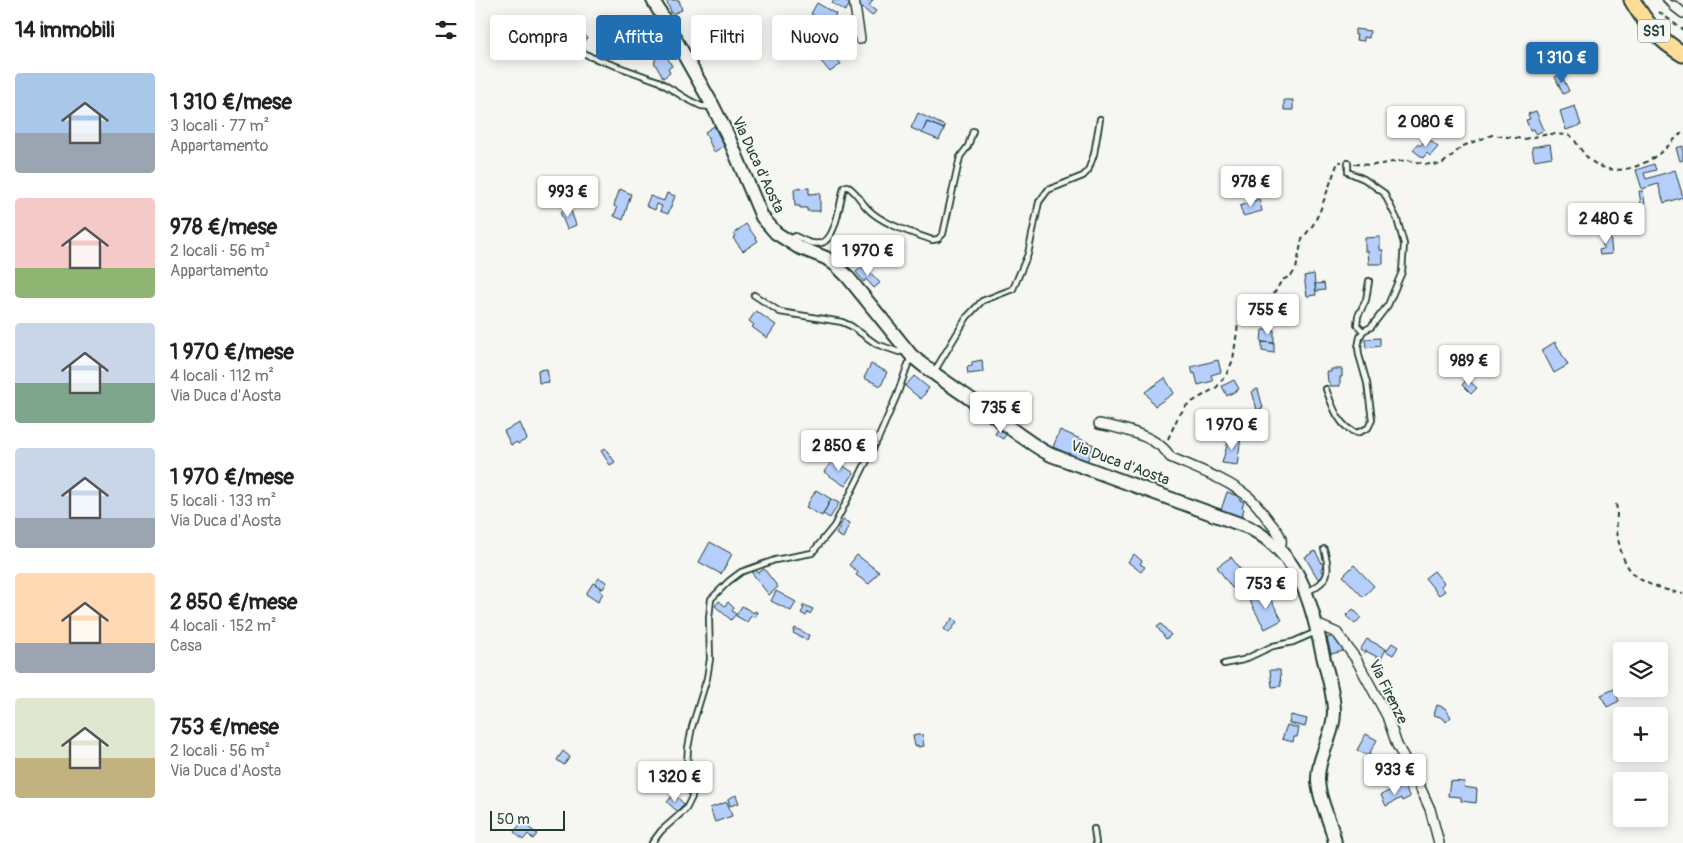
<!DOCTYPE html>
<html lang="it">
<head>
<meta charset="utf-8">
<style>
  body { margin:0; font-family:Pangolin,sans-serif; background:#f6f6f6; color:#222; height:100vh; display:flex; flex-direction:column; font-size:19px; white-space:nowrap }
  * { box-sizing:border-box; margin:0 }
  p { font-size:16px; color:#767676 }
  .icon { flex:none; width:28px; height:28px; fill:none; stroke:currentColor; stroke-width:2; stroke-linecap:round; stroke-linejoin:round }
  .map { position:relative; flex:1; overflow:hidden }
  .side { display:flex; flex-direction:column; background:#fff; width:475px }
  .side>* { flex:none }
  .banner { position:absolute; left:15px; top:15px; width:475px; height:45px; display:flex; gap:10px }
  .buttons { position:absolute; left:1138px; top:642px; display:grid; gap:10px }
  .buttons a { display:grid; place-items:center; width:55px; height:55px; border-radius:5px; background:#fff; box-shadow:0 2px 12px #0003; font-size:25px }
  .scale { position:absolute; left:15px; bottom:12px; width:75px; box-sizing:border-box; padding-left:5px; border:2px solid #1f3d34; border-top:0; font-size:14px; line-height:18px; white-space:nowrap; color:#1f3d34; -webkit-text-stroke:4px #f6f6f2; paint-order:stroke }
  .price { position:absolute; translate:-50% -42px; padding:0 11px; border-radius:5px; background:#fff; color:#222; font-size:16px; line-height:32px; filter:drop-shadow(0 1px 2px #0008) }
  .price::after { content:''; position:absolute; left:50%; top:30px; width:15px; height:11px; margin-left:-8px; background:inherit; clip-path:polygon(0 0,100% 0,50% 100%) }
  .price.selected { background:#1f6fb2; color:#fff }
  ul { padding:0; list-style:none }
  li { display:flex; align-items:center; gap:15px; height:125px; padding:0 15px }
  li span { display:grid; place-items:center; flex:none; width:140px; height:100px; border-radius:5px; color:#555 }
  li>.icon { margin-inline-start:auto }
  span .icon { width:60px; height:60px; fill:#fffc; stroke-width:1 }
  li b { font-size:21px }
  h2 { display:flex; justify-content:space-between; align-items:center; height:60px; padding:0 15px; font-size:21px }
  .chip { padding:0 18px; border-radius:5px; background:#fff; box-shadow:0 2px 12px #0003; font-size:18px; line-height:45px }
  .chip.selected { background:#1f6fb2; color:#fff }
  main { display:flex; flex:1; min-height:0 }
  .map>svg:first-child { display:block }
</style>
</head>
<body>
<main>
<section class="side">
<h2>14 immobili<svg class="icon" aria-label="filters" viewBox="0 0 24 24"><path d="M4 7h16M4 17h16"/><circle cx="9" cy="7" r="2"/><circle cx="15" cy="17" r="2"/></svg></h2>
<ul>
<li><span style="background:linear-gradient(#a9c7e8 60%,#9aa5b1 0)"><svg class="icon" aria-label="home" viewBox="0 0 24 24"><path d="M3 11l9-7 9 7M6 9v11h12V9"/></svg></span><div><b>1 310 €/mese</b><p>3 locali · 77 m²</p><p>Appartamento</p></div></li>
<li><span style="background:linear-gradient(#f6c9c9 70%,#8fb573 0)"><svg class="icon" aria-label="home" viewBox="0 0 24 24"><path d="M3 11l9-7 9 7M6 9v11h12V9"/></svg></span><div><b>978 €/mese</b><p>2 locali · 56 m²</p><p>Appartamento</p></div></li>
<li><span style="background:linear-gradient(#c9d6e8 60%,#7fa58c 0)"><svg class="icon" aria-label="home" viewBox="0 0 24 24"><path d="M3 11l9-7 9 7M6 9v11h12V9"/></svg></span><div><b>1 970 €/mese</b><p>4 locali · 112 m²</p><p>Via Duca d'Aosta</p></div></li>
<li><span style="background:linear-gradient(#c9d6e8 70%,#9aa5b1 0)"><svg class="icon" aria-label="home" viewBox="0 0 24 24"><path d="M3 11l9-7 9 7M6 9v11h12V9"/></svg></span><div><b>1 970 €/mese</b><p>5 locali · 133 m²</p><p>Via Duca d'Aosta</p></div></li>
<li><span style="background:linear-gradient(#ffd9b3 70%,#9aa5b1 0)"><svg class="icon" aria-label="home" viewBox="0 0 24 24"><path d="M3 11l9-7 9 7M6 9v11h12V9"/></svg></span><div><b>2 850 €/mese</b><p>4 locali · 152 m²</p><p>Casa</p></div></li>
<li><span style="background:linear-gradient(#dfe7d0 60%,#c2b280 0)"><svg class="icon" aria-label="home" viewBox="0 0 24 24"><path d="M3 11l9-7 9 7M6 9v11h12V9"/></svg></span><div><b>753 €/mese</b><p>2 locali · 56 m²</p><p>Via Duca d'Aosta</p></div></li>
</ul>
</section>
<div class="map">
<svg width="1208" height="843" viewBox="0 0 1208 843">
  <rect width="100%" height="100%" fill="#f6f6f2"/>
  <filter id="ink" filterUnits="userSpaceOnUse"><feTurbulence type="fractalNoise" baseFrequency=".02" numOctaves="2"/><feDisplacementMap in="SourceGraphic" scale="10" xChannelSelector="R" yChannelSelector="G"/><feConvolveMatrix kernelMatrix="1 2 1 2 8 2 1 2 1" color-interpolation-filters="sRGB"/></filter>
  <g filter="url(#ink)">
    <!-- building -->
    <path fill="#b5cefc" stroke="#1f3d34" d="M 191,0 L 204,0 L 207,10 L 197,14 Z
      M 359,0 L 369,0 L 375,4 L 370,11 L 357,3 Z
      M 382,0 L 398,0 L 394,6 L 401,11 L 397,16 L 390,10 L 382,5 Z
      M 342,3 L 361,14 L 357,22 L 352,19 L 350,22 L 336,14 Z
      M 98,17 L 106,29 L 91,40 L 82,28 Z
      M 106,29 L 112,38 L 106,45 L 99,35 Z
      M 880,29 L 895,31 L 894,38 L 889,37 L 889,41 L 881,40 L 882,35 L 880,35 Z
      M 347,48 L 351,52 L 353,51 L 356,55 L 358,53 L 366,64 L 355,72 L 344,59 L 342,60 L 338,55 Z
      M 188,50 L 197,66 L 193,69 L 195,73 L 188,78 L 179,62 L 181,61 L 178,56 Z
      M 1086,74 L 1094,91 L 1088,94 L 1080,77 Z
      M 809,100 L 818,100 L 818,110 L 809,110 Z
      M 1100,106 L 1106,125 L 1091,130 L 1085,111 Z
      M 1061,111 L 1069,130 L 1061,134 L 1059,129 L 1055,130 L 1051,120 L 1055,119 L 1053,114 Z
      M 443,113 L 470,126 L 469,129 L 452,122 L 447,133 L 436,128 Z
      M 452,122 L 469,129 L 464,140 L 447,133 Z
      M 239,126 L 249,146 L 239,152 L 230,132 Z
      M 952,138 L 963,147 L 955,156 L 952,153 L 948,158 L 938,150 L 943,144 L 945,146 Z
      M 1075,144 L 1077,157 L 1059,160 L 1057,147 Z
      M 1208,146 L 1208,160 L 1205,161 L 1201,148 Z
      M 1179,164 L 1181,170 L 1169,173 L 1171,179 L 1200,170 L 1208,197 L 1189,203 L 1183,184 L 1167,189 L 1161,170 Z
      M 334,188 L 334,194 L 345,193 L 345,211 L 332,211 L 332,208 L 325,208 L 325,206 L 320,206 L 319,189 Z
      M 145,189 L 156,194 L 148,220 L 139,216 L 142,208 L 139,206 L 140,202 Z
      M 1164,191 L 1168,191 L 1171,210 L 1167,211 Z
      M 192,193 L 200,196 L 193,214 L 185,211 L 187,206 L 182,204 L 180,210 L 171,206 L 175,196 L 189,201 Z
      M 784,199 L 787,211 L 768,216 L 765,206 Z
      M 95,208 L 101,225 L 92,229 L 85,212 Z
      M 271,224 L 283,241 L 268,251 L 258,238 L 261,236 L 259,233 Z
      M 1135,233 L 1137,254 L 1125,255 L 1124,250 L 1128,249 L 1127,234 Z
      M 905,237 L 905,250 L 908,250 L 908,264 L 894,264 L 893,251 L 890,251 L 890,238 Z
      M 387,267 L 390,271 L 392,269 L 405,283 L 399,288 L 391,279 L 389,282 L 381,272 Z
      M 839,274 L 841,295 L 832,296 L 829,276 Z
      M 849,283 L 850,290 L 841,291 L 840,284 Z
      M 281,311 L 301,325 L 292,338 L 277,327 L 279,325 L 274,321 Z
      M 787,330 L 799,330 L 799,343 L 786,342 Z
      M 905,338 L 905,346 L 891,348 L 890,339 Z
      M 787,342 L 799,343 L 799,353 L 787,351 Z
      M 1080,342 L 1093,365 L 1079,373 L 1067,350 Z
      M 507,360 L 508,372 L 493,374 L 492,367 L 497,366 L 497,362 Z
      M 743,360 L 746,372 L 736,375 L 738,381 L 723,385 L 720,373 L 718,374 L 716,367 Z
      M 396,364 L 412,372 L 406,386 L 389,378 Z
      M 72,369 L 74,382 L 64,383 L 63,370 Z
      M 856,369 L 867,369 L 867,377 L 865,377 L 865,386 L 855,386 L 855,382 L 853,382 L 852,372 L 856,372 Z
      M 439,376 L 454,388 L 446,399 L 430,386 Z
      M 690,378 L 699,393 L 680,406 L 670,392 Z
      M 992,379 L 1002,388 L 996,394 L 987,385 Z
      M 759,380 L 764,389 L 752,396 L 747,386 Z
      M 783,389 L 788,408 L 782,410 L 777,391 Z
      M 45,423 L 52,439 L 43,444 L 42,442 L 36,445 L 29,431 Z
      M 524,428 L 532,433 L 528,439 L 520,434 Z
      M 585,430 L 619,445 L 612,462 L 578,447 Z
      M 755,435 L 766,438 L 762,465 L 747,463 Z
      M 130,448 L 140,462 L 135,465 L 126,451 Z
      M 358,459 L 379,473 L 370,486 L 349,472 Z
      M 341,490 L 356,499 L 347,516 L 331,507 Z
      M 752,492 L 765,497 L 764,500 L 769,502 L 767,508 L 769,509 L 766,517 L 746,510 Z
      M 356,499 L 364,503 L 355,518 L 348,514 Z
      M 368,520 L 375,523 L 368,538 L 361,534 Z
      M 235,542 L 257,554 L 246,574 L 224,562 Z
      M 840,551 L 849,567 L 846,569 L 850,575 L 843,579 L 830,557 Z
      M 659,554 L 667,561 L 665,564 L 670,567 L 666,572 L 653,562 Z
      M 382,555 L 404,572 L 394,584 L 381,575 L 383,572 L 374,565 Z
      M 756,557 L 771,577 L 757,588 L 742,567 Z
      M 879,565 L 899,586 L 888,597 L 868,576 Z
      M 289,569 L 303,587 L 294,595 L 277,573 L 281,570 L 283,573 Z
      M 959,571 L 969,583 L 966,586 L 970,591 L 964,595 L 950,578 Z
      M 124,578 L 132,582 L 128,589 L 120,584 Z
      M 118,583 L 127,588 L 125,591 L 128,593 L 123,602 L 111,594 Z
      M 301,591 L 321,602 L 316,611 L 296,601 Z
      M 791,591 L 807,620 L 790,629 L 774,600 Z
      M 244,601 L 250,606 L 253,602 L 259,608 L 257,611 L 261,614 L 256,620 L 240,606 Z
      M 329,605 L 338,609 L 335,614 L 333,612 L 331,616 L 326,613 L 329,608 L 327,607 Z
      M 267,606 L 279,613 L 280,611 L 282,612 L 280,618 L 276,616 L 272,622 L 261,616 Z
      M 878,609 L 886,617 L 880,624 L 871,616 Z
      M 478,618 L 482,622 L 474,633 L 469,629 Z
      M 686,624 L 696,635 L 691,639 L 682,627 Z
      M 320,628 L 334,635 L 332,640 L 318,633 Z
      M 859,636 L 865,642 L 868,651 L 856,654 L 852,638 Z
      M 892,639 L 911,649 L 906,659 L 891,651 L 890,653 L 885,650 Z
      M 917,643 L 923,647 L 918,655 L 911,651 Z
      M 795,670 L 805,670 L 806,686 L 797,687 Z
      M 1139,689 L 1144,701 L 1132,707 L 1126,695 Z
      M 962,705 L 970,708 L 976,717 L 971,722 L 968,718 L 959,715 Z
      M 816,715 L 832,719 L 830,727 L 814,723 Z
      M 812,725 L 824,728 L 822,737 L 819,737 L 818,742 L 807,739 Z
      M 447,734 L 449,746 L 443,747 L 443,745 L 440,746 L 438,736 Z
      M 891,734 L 902,740 L 893,756 L 882,750 Z
      M 88,751 L 95,757 L 89,765 L 82,760 Z
      M 975,781 L 990,782 L 989,787 L 1002,789 L 1001,803 L 986,801 L 986,797 L 973,796 Z
      M 929,786 L 935,797 L 927,801 L 926,798 L 911,806 L 906,795 L 922,787 L 923,789 Z
      M 199,794 L 209,804 L 202,811 L 192,802 Z
      M 261,795 L 264,803 L 255,806 L 253,799 Z
      M 252,802 L 257,816 L 240,822 L 235,808 Z
      M 47,822 L 62,834 L 58,839 L 53,834 L 48,840 L 39,832 Z"/>
    <g fill="none" stroke-linecap="round" stroke-linejoin="round">
      <!-- lane casing -->
      <g stroke="#1f3d34" stroke-width="8">
        <path id="lane" d="M 1191,0 L 1199,6
          M 94,44 L 116,57 L 183,81 L 212,99 L 226,106 L 236,107
          M 314,240 L 320,236 C 328,240 337,245 346,243 C 361,240 365,201 369,187 L 372,186 C 382,192 385,201 393,209 C 407,224 438,233 457,240 L 463,239 L 468,234 L 485,157 L 493,146 L 498,131
          M 279,295 L 305,312 L 367,322 L 376,326 L 401,344 L 424,352 L 431,350
          M 888,331 L 882,325 L 883,316 L 891,300 L 894,281
          M 459,372 L 492,317 L 507,301 L 538,289 L 553,254 L 564,202 L 573,190 L 608,176 L 613,171 L 619,154 L 625,119
          M 851,389 C 857,405 864,428 882,433 L 893,428 L 897,420 L 896,412 L 892,383 L 884,355 L 883,347 L 885,337 L 888,331 L 896,327 L 913,305 L 927,272 L 929,244 L 922,219 L 909,193 L 889,179 L 873,172 L 873,163
          M 832,592 C 854,581 856,573 849,549
          M 749,664 L 768,660 L 798,646 L 818,642 L 841,632
          M 619,829 L 621,843
          M 177,843 L 186,831 L 211,809 L 217,797 L 216,777 L 212,764 L 213,748 L 217,727 L 232,678 L 235,659 L 234,618 L 236,599 L 254,581 L 266,572 L 300,560 L 337,553 L 359,526 L 403,439 L 422,395 L 436,356"/>
      </g>
      <!-- street casing -->
      <g stroke="#1f3d34" stroke-width="12">
        <path id="street" d="M 379,0 L 385,39
          M 1199,6 L 1208,13
          M 624,424 C 646,428 684,436 695,457 C 722,469 752,479 775,498 C 784,506 790,516 797,525 C 803,532 810,540 804,548
          M 841,624 L 862,633 L 881,659 L 912,716 L 922,745 L 944,785 L 955,809 L 964,843"/>
      </g>
      <!-- secondary casing -->
      <g stroke="#1f3d34" stroke-width="16">
        <path id="secondary" d="M 178,0 L 238,106 L 253,136 L 287,217 L 301,233 L 323,247 L 351,258 L 362,266 L 372,276 L 436,355 C 458,375 484,390 508,408 C 531,424 551,442 576,455 L 773,527 C 828,556 836,604 849,660 C 853,676 859,694 859,712 C 859,736 842,757 843,781 C 844,803 857,822 860,843"/>
      </g>
      <!-- primary casing -->
      <g stroke="#1f3d34" stroke-width="19">
        <path id="primary" d="M 1157,0 C 1171,24 1184,40 1208,54"/>
      </g>
      <!-- path -->
      <path stroke="#1f3d34" stroke-width="2" stroke-dasharray="5 4" stroke-linecap="butt" d="M 1184,12 L 1208,30
        M 879,164 L 899,165 L 932,160 L 951,164 L 966,165 L 988,146 L 1017,135 L 1049,139 L 1074,134 L 1095,135 C 1102,142 1107,153 1114,159 C 1136,178 1164,169 1185,153 C 1193,147 1200,138 1208,132
        M 693,439 L 703,417 L 712,405 L 742,387 L 752,373 L 758,360 L 763,324 L 768,314 L 800,292 L 807,280 L 816,276 L 821,269 L 827,239 L 838,225 L 845,211 L 863,162 L 867,162
        M 1141,504 C 1143,513 1141,522 1142,531 C 1148,578 1166,584 1208,594"/>
      <!-- lane -->
      <use href="#lane" stroke="#f6f6f2" stroke-width="4.5"/>
      <!-- street -->
      <use href="#street" stroke="#f6f6f2" stroke-width="9"/>
      <!-- secondary -->
      <use href="#secondary" stroke="#f6f6f2" stroke-width="12"/>
      <!-- primary -->
      <use href="#primary" stroke="#fedd96" stroke-width="15"/>
    </g>
  </g>
  <g text-anchor="middle" dominant-baseline="central" stroke-width="4" stroke-linejoin="round" paint-order="stroke">
    <!-- shield labels -->
    <rect fill="#f6f6f2" stroke="#60746d" stroke-width="1" x="1163" y="19.5" width="32" height="23" rx="4"/>
    <g font-size="14" font-weight="bold" fill="#1f3d34">
      <text x="1179" y="31">SS1</text>
    </g>
    <!-- street labels -->
    <g font-size="15" fill="#1f3d34" stroke="#f6f6f2">
      <text transform="translate(283 165) rotate(65)">Via Duca d'Aosta</text>
      <text transform="translate(645 463) rotate(20)">Via Duca d'Aosta</text>
      <text transform="translate(913 692) rotate(64)">Via Firenze</text>
    </g>
  </g>
</svg>
<div class="buttons">
<a><svg class="icon" aria-label="layers" viewBox="0 0 24 24"><path d="M12 4l9 5-9 5-9-5zM3 14l9 5 9-5"/></svg></a>
<a>+</a>
<a>−</a>
</div>
<div class="scale">50 m</div>
<b class="price selected" style="left:1087px;top:84px">1 310 €</b>
<b class="price" style="left:951px;top:148px">2 080 €</b>
<b class="price" style="left:776px;top:208px">978 €</b>
<b class="price" style="left:93px;top:218px">993 €</b>
<b class="price" style="left:1131px;top:245px">2 480 €</b>
<b class="price" style="left:393px;top:277px">1 970 €</b>
<b class="price" style="left:793px;top:336px">755 €</b>
<b class="price" style="left:994px;top:387px">989 €</b>
<b class="price" style="left:526px;top:434px">735 €</b>
<b class="price" style="left:757px;top:451px">1 970 €</b>
<b class="price" style="left:364px;top:472px">2 850 €</b>
<b class="price" style="left:791px;top:610px">753 €</b>
<b class="price" style="left:920px;top:796px">933 €</b>
<b class="price" style="left:200px;top:803px">1 320 €</b>
<div class="banner">
<a class="chip">Compra</a>
<a class="chip selected">Affitta</a>
<a class="chip">Filtri</a>
<a class="chip">Nuovo</a>
</div>
</div>
</main>
</body>
</html>
